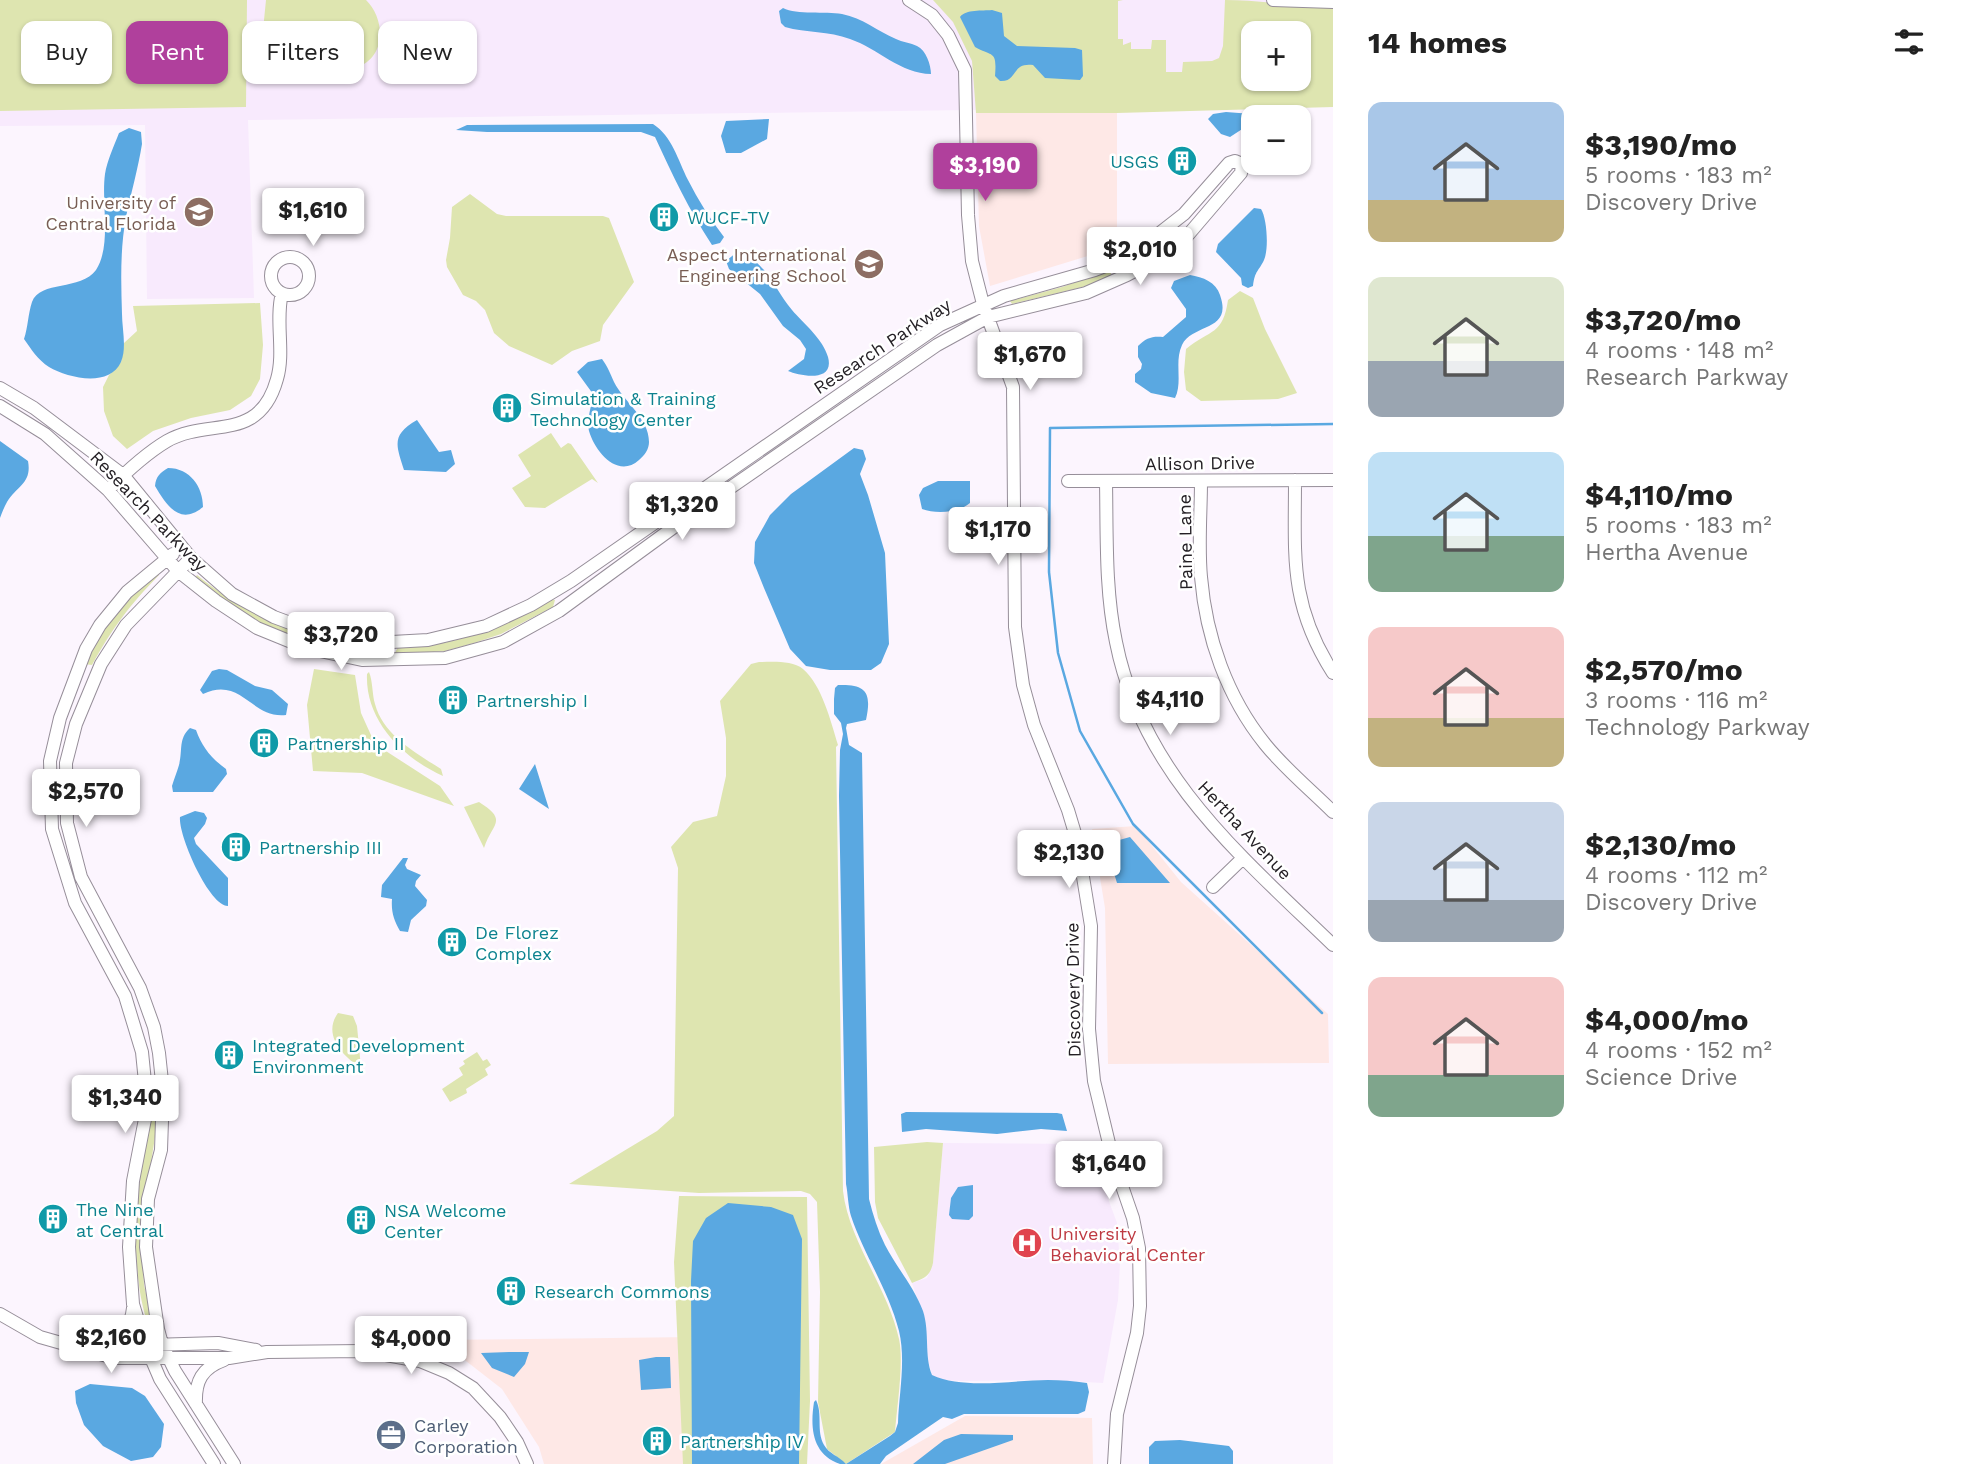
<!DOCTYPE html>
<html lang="en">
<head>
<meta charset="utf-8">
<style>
  body { margin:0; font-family:"Work Sans",sans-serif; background:#f6f6f6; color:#222; height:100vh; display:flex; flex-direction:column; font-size:26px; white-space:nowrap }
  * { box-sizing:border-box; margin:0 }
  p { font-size:23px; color:#767676 }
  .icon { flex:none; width:38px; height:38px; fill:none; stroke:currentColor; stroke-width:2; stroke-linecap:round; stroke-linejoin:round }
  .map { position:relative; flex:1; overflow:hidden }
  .panel { display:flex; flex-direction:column; background:#fff; width:630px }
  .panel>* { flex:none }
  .banner { position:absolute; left:21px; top:21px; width:665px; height:63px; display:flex; gap:14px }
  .tools { position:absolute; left:1241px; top:21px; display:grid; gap:14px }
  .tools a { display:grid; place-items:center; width:70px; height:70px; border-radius:14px; background:#fff; box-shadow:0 2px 5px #0004; font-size:35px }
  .price { position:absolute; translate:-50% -60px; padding:0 16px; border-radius:7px; background:#fff; color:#222; font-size:23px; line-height:46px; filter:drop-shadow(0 2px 4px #0008) }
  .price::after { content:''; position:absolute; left:50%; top:42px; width:21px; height:16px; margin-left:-10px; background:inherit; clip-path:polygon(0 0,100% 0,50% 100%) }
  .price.on { background:#b0409c; color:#fff }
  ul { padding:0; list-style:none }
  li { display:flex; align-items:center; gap:21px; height:175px; padding:0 35px }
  li span { display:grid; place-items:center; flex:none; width:196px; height:140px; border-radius:14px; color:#555 }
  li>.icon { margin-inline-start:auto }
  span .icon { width:84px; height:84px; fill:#fffc; stroke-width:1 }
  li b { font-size:30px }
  h2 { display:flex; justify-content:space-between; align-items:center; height:84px; padding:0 35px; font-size:30px }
  .tag { padding:0 24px; border-radius:14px; background:#fff; box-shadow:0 2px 5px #0004; font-size:24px; line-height:63px }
  .tag.on { background:#b0409c; color:#fff }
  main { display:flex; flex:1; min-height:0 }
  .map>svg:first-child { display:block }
</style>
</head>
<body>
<main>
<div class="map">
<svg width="1333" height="1464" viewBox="0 0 1333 1464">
  <rect width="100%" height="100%" fill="#fcf5fe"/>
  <!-- industrial -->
  <path fill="#fee8e6" d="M 976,113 L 1117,113 L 1117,247 L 990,286 L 979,226 Z
    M 1136,826 L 1181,882 L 1328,1014 L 1329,1063 L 1108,1064 L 1105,908 L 1092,829 Z
    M 694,1337 L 693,1464 L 544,1464 L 539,1447 L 502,1389 L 439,1340 Z
    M 965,1416 L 1092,1418 L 1093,1464 L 881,1464 Z"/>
  <!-- built -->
  <path fill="#f8eafd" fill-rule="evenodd" d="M 0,0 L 1333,0 L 1333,105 L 248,120 L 254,298 L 147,299 L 145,125 L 0,126 ZM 1253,33 L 1298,33 L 1298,79 L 1253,79 Z
    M 943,1143 L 1082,1144 L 1099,1174 L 1117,1223 L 1120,1264 L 1118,1300 L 1103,1383 L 1049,1380 L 960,1381 L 942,1380 L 932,1375 L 927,1356 L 926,1325 L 912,1283 L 927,1278 L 933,1263 Z"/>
  <!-- green -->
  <path fill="#dee5b0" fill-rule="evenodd" d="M 0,0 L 247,0 L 246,107 L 0,111 Z
    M 266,0 L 366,0 C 375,9 380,21 380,34 C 379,73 337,74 309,74 C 298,75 287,77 276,75 C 269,61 272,42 263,30 Z
    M 933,0 L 1123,0 L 1118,1 L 1118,39 L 1123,39 L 1123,45 L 1131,42 L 1131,49 L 1151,49 L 1152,40 L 1166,40 L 1166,72 L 1182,72 L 1183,62 L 1212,61 L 1219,58 L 1223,46 L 1225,0 C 1261,0 1297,7 1333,7 L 1333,107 L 1117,113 L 976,113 L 972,61 L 953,22 ZM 1253,33 L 1298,33 L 1298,79 L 1253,79 Z
    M 470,194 L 497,214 L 506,216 L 603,216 L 609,218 L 634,282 L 603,325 L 600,341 L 572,351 L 552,365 L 509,346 L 494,333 L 485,310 L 476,301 L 463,295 L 447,267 L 446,260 L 450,238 L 452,207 Z
    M 1107,271 L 1111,272 L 1111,276 L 1087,286 L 1012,304 L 1010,301 L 1062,287 Z
    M 1240,291 L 1253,298 L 1265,329 L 1297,393 L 1278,399 L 1201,401 L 1186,390 L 1184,372 L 1186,349 C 1211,329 1223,335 1228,300 Z
    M 260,303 L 263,345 L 260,379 L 251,396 L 230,410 L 191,418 L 153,431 L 127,449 L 113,436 L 104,411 L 103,387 L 109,375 L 121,362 L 124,343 L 137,331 L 133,306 Z
    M 551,433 L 561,448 L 568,443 L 571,444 L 598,483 L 592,479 L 545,508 L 525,507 L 512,488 L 531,476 L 518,455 Z
    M 157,572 L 159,575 C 129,606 113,627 92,665 L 84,664 L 100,630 L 117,609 Z
    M 197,575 C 245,615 288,625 346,644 L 347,650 L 345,651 C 307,642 266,631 233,609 C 220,599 207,588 195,578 Z
    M 551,599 L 555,600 L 553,607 L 501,634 L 474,643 L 445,651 L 399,655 L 395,653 L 398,647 C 454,648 504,626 551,599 Z
    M 759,662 C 772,662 792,660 803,669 C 822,685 831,722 838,745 L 836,747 L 843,1191 C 849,1242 888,1288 899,1339 C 904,1362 897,1406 895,1432 L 846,1464 L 827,1449 L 818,1402 L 820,1292 L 817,1202 L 810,1194 L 801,1191 L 699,1193 L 569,1184 L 657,1131 L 674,1116 L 678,868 L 671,847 L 693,822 L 717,816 L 726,776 L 726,738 L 720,701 L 751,664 Z
    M 314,669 L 355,675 L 361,713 L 375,744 L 440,786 L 454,806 L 362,773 L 313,771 L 307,705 Z
    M 369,672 C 373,682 372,694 375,704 C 383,735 416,753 441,769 L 443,776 C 403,758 365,721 367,674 Z
    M 479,802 C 509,821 492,823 484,848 L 464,807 Z
    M 338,1013 L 353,1016 L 357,1026 L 361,1068 C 343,1056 322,1035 338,1013 Z
    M 477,1052 L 483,1061 L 487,1059 L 491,1065 L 485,1069 L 488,1075 L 466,1089 L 467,1093 L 450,1102 L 442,1089 L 463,1075 L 459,1068 L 465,1064 L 463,1061 Z
    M 153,1114 L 158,1118 L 141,1226 L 144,1285 L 155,1334 L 153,1335 C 133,1298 134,1222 138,1180 C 141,1159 148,1138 150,1117 Z
    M 927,1142 L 943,1143 L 933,1263 C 930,1276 925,1278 912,1283 L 878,1218 L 875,1202 L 874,1147 Z
    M 679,1196 L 807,1197 L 810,1401 L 807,1464 L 683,1464 L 674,1262 Z"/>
  <!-- water -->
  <path fill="#5aa8e1" d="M 783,8 C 797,15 825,11 842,14 C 863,18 877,31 896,39 C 902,42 911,43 917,46 C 926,50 931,65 931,74 C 901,74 877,48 850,39 C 829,31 806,33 785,27 L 781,23 L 779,11 Z
    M 992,10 L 1002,13 L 1004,36 L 1017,46 L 1075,48 L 1082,50 L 1083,76 L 1080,80 L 1045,78 L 1033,65 C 1011,62 1018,82 1000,81 L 995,76 C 997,50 993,57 975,47 L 960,17 C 966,9 982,11 992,10 Z
    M 1226,112 L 1252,114 L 1255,117 L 1253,117 L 1253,122 L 1230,137 L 1221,134 L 1208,119 L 1213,114 Z
    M 769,119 L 767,139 L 741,153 L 726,153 L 721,136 L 726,121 Z
    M 653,124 C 672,136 678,160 688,180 C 698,200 710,219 724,237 L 720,243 L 712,245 C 689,210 672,174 655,137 L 641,132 L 487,132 L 456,130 L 467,125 Z
    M 129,128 L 141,132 L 142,144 C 138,169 131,193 126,217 C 120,249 121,282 122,314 C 122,328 127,348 121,362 C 109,388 68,378 49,367 C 38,360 31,349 24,339 C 28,327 28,314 32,302 C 40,280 81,291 96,270 C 112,245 101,203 105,174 C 107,161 114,146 119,133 Z
    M 1254,208 L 1261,209 C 1267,218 1269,249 1264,260 C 1259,271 1255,270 1253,286 L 1248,288 L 1242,285 L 1241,278 L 1216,252 L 1218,244 Z
    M 737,252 C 767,261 774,289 792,310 C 804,324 823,339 828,357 C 835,383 800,376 788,371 L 804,359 L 806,349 L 800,340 L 783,326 L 760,294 L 729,269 L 726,261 Z
    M 1190,275 C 1203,277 1216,282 1220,295 C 1233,332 1193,323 1182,345 C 1174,362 1183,382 1175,398 L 1151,393 L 1135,382 L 1135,374 L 1141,369 L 1142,364 L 1138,357 L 1138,346 C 1146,338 1152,336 1163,337 L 1186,317 L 1186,309 L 1171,288 L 1174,281 Z
    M 602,359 C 608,367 610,373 614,382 C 624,402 649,418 649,442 C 649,449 645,455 639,460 C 618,479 595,452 589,431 C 586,420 592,406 593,394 L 577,372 L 588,362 Z
    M 417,420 L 439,452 L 451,450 L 455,464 L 446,472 L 404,470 C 396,445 391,435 417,420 Z
    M 0,441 L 28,461 C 32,483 18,485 7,502 C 4,507 2,513 0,518 Z
    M 854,448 L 863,450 L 866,459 L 860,474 L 868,495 L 885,553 L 889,644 L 881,663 L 871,670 L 830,670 L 806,666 L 790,649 L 764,588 L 754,563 L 755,542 L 770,515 L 791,494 Z
    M 168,468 C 190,468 203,487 203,507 C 180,526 167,506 155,486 C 156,476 160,473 168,468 Z
    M 938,481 L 970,481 L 970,503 C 958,513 936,514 922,509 L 919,495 L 923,488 Z
    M 219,669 L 227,670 L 255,686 L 272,690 L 288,704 L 286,715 C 251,719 242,676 203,694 L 200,690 L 212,671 Z
    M 838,685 C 866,684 872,692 866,720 L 847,724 L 846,728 L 849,745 L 862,753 L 869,1199 C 873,1215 878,1231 885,1245 C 897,1268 914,1287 923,1311 C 930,1333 924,1355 932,1375 C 964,1390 1014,1380 1048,1380 C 1061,1380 1074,1381 1087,1383 L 1089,1392 L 1085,1411 L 1078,1414 L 964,1414 L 952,1419 L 943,1417 L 886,1456 L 880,1464 C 869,1464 851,1464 840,1464 C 812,1454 810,1428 814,1402 L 816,1400 C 823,1414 816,1431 824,1445 C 829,1454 839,1456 846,1464 L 890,1436 L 895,1432 L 898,1423 C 899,1394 906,1360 899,1331 C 889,1291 864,1255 851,1216 C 848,1206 848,1194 846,1184 L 839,796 L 840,750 L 843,734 L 841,723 L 834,714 L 834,699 L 835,688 Z
    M 190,728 L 196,730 C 202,747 211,758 226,769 L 227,774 L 213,792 L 173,792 L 172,786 C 174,779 177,772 179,765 C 183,750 178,739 190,728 Z
    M 535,764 L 549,809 L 519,789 Z
    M 195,811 L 204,813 L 207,818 L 205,824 L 194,838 L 196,844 L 228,878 L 228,906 C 209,906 178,835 180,817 Z
    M 1130,837 L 1170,883 L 1117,883 L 1105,844 Z
    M 403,858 L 408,858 L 405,865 L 407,869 L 421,875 L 416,881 L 415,886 L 427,900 L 426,906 L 411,920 L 408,932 L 400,931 C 394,920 391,912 392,899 L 381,897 L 382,885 Z
    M 906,1112 L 1057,1113 L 1062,1114 L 1067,1131 L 1041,1129 L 997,1134 L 926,1129 L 902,1132 L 901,1114 Z
    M 973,1185 L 973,1216 L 969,1220 L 952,1219 L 949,1215 L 951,1198 L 958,1187 Z
    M 728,1203 L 771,1207 L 793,1215 L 802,1239 L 799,1464 L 692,1464 L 691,1281 L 693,1241 L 706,1218 Z
    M 509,1352 L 529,1352 L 525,1364 L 514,1377 L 492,1368 L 481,1353 Z
    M 656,1357 L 670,1357 L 671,1388 L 641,1390 L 639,1360 Z
    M 90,1384 L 132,1388 L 145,1396 L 164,1424 L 161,1447 L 153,1457 L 131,1461 L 103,1446 L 84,1425 L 76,1403 L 75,1391 Z
    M 961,1434 L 1013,1435 L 1013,1440 L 945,1464 L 913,1464 L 944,1440 Z
    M 1180,1440 L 1229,1446 L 1233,1451 L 1233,1464 L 1149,1464 L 1149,1447 L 1155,1441 Z"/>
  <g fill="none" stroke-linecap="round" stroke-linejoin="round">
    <!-- stream -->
    <path stroke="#5aa8e1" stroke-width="2.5" d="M 1322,1013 L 1133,824 L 1080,731 L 1058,653 L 1049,572 L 1050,428 L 1333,424"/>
    <!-- minor casing -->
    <g stroke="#968e99" stroke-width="14">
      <path id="minor" d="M 909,0 L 932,15 L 948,35 L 965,70 L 968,215 L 972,261 L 983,304 L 1013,387 L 1015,627 L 1023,685 L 1034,725 L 1068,810 L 1077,840 L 1091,926 L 1089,1029 L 1094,1081 L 1113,1160 L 1133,1218 L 1139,1248 L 1140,1306 L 1137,1333 L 1117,1414 L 1114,1464
        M 1273,0 L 1333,2
        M271 276a19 19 0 1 1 38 0a19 19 0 1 1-38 0Z
        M 0,388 L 34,408 L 123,475 L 191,558 L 232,594 L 274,617 L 328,637 L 374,643 L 428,640 L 486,626 L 531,605 L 571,581 L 940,325 L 1004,296 L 1095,270 L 1129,257 L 1184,214 L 1229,163 L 1235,161 L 1242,164 L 1241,173 L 1176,249 L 1127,275 L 1086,293 L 988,317 L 937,345 L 685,519 L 559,611 L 503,642 L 445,658 L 362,660 L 306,648 L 257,628 L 216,601 L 178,571 L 108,490 L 45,434 L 0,406
        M 1295,480 C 1295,557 1289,604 1333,673
        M 1068,481 L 1333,480
        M 1201,481 C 1201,512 1198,545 1201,577 C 1206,637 1227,697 1265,744 C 1285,769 1311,790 1333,812
        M 1106,482 C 1107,535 1105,590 1116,642 C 1142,774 1241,856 1333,945
        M 108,490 C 126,472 145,454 167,441 C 209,417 259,444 277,379 C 285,352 275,321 282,293
        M 173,554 L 127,592 L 100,625 L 86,649 L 60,718 L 50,761 L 52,829 L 75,903 L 125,996 L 142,1052 L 146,1092 L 145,1119 L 133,1181 L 129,1247 L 133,1304 L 145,1344 L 160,1379 L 214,1464
        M 191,558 L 126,625 L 101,664 L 76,724 L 66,763 L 67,823 L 81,877 L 140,988 L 154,1027 L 159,1053 L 163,1091 L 161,1150 L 148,1199 L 146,1247 L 158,1329 L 162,1344 L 175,1371 L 234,1464
        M 1213,887 L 1243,858
        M 0,1314 L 40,1337 L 114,1358 L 229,1358 L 267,1352 L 363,1351 L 420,1361 L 449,1373 L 473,1388 L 500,1417 L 517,1442 L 527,1464
        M 107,1344 C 123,1334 131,1327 133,1308
        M 83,1347 L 218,1343 L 256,1350
        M 196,1404 C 195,1381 202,1368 224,1360"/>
    </g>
    <!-- minor -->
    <use href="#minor" stroke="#fff" stroke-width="12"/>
  </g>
  <!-- icons -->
  <defs>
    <g id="building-disc" transform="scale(1.575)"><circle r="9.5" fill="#0f9aa8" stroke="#fff"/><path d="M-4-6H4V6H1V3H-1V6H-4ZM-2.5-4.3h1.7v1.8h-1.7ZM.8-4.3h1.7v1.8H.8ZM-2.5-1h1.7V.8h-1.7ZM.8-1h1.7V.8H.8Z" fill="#fff"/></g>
    <g id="university-disc" transform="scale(1.575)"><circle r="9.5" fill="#8d6e63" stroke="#fff"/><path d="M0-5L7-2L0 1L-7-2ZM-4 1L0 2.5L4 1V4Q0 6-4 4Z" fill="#fff"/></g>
    <g id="school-disc" transform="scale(1.575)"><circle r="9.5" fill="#8d6e63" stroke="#fff"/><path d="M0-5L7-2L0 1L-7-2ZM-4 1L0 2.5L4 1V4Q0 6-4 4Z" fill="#fff"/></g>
    <g id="hospital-disc" transform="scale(1.575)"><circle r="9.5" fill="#e0444e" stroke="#fff"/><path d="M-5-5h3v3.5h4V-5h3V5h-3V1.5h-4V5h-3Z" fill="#fff"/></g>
    <g id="office-disc" transform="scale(1.575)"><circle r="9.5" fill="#5c6f8a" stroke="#fff"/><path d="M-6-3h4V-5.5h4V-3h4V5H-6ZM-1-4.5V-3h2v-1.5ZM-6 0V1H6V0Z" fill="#fff"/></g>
  </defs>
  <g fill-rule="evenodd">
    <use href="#building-disc" x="1182" y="161"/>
    <use href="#university-disc" x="199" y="212"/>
    <use href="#building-disc" x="664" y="217"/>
    <use href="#school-disc" x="869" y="264"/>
    <use href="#building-disc" x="507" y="408"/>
    <use href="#building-disc" x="453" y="700"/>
    <use href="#building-disc" x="264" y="743"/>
    <use href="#building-disc" x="236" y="847"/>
    <use href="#building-disc" x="452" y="942"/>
    <use href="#building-disc" x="229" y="1055"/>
    <use href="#building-disc" x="53" y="1219"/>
    <use href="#building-disc" x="361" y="1220"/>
    <use href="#hospital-disc" x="1027" y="1243"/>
    <use href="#building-disc" x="511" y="1291"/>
    <use href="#office-disc" x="391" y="1435"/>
    <use href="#building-disc" x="657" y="1441"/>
  </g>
  <g text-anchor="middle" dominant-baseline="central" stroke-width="5" stroke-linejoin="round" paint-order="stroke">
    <!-- culture labels -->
    <g font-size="18" fill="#0d838f" stroke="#fff" text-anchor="start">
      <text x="1159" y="161" text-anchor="end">USGS</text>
      <text x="687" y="217">WUCF-TV</text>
      <text x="530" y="398">Simulation &amp; Training<tspan x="530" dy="21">Technology Center</tspan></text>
      <text x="476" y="700">Partnership I</text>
      <text x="287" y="743">Partnership II</text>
      <text x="259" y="847">Partnership III</text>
      <text x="475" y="932">De Florez<tspan x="475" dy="21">Complex</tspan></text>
      <text x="252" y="1045">Integrated Development<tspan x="252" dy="21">Environment</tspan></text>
      <text x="76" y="1209">The Nine<tspan x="76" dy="21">at Central</tspan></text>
      <text x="384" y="1210">NSA Welcome<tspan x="384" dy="21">Center</tspan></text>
      <text x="534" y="1291">Research Commons</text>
      <text x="680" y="1441">Partnership IV</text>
    </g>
    <!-- education labels -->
    <g font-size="18" fill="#785e54" stroke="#fff" text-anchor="end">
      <text x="176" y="202">University of<tspan x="176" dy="21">Central Florida</tspan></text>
      <text x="846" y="254">Aspect International<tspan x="846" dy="21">Engineering School</tspan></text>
    </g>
    <!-- street labels -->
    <g font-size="18" fill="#242025" stroke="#fff">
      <text transform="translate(882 346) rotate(-33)">Research Parkway</text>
      <text transform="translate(1200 463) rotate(-1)">Allison Drive</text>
      <text transform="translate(149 511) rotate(46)">Research Parkway</text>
      <text transform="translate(1185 542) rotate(-91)">Paine Lane</text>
      <text transform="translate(1245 830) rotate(47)">Hertha Avenue</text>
      <text transform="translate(1073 990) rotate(-91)">Discovery Drive</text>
    </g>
    <!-- health labels -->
    <g font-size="18" fill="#be3a42" stroke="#fff" text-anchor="start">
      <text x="1050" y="1233">University<tspan x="1050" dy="21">Behavioral Center</tspan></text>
    </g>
    <!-- service labels -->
    <g font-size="18" fill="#4e5e75" stroke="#fff" text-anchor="start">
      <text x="414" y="1425">Carley<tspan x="414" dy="21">Corporation</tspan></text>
    </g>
  </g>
</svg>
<div class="tools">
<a>+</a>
<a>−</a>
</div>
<b class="price on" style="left:985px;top:203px">$3,190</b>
<b class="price" style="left:313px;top:248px">$1,610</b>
<b class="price" style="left:1140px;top:287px">$2,010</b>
<b class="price" style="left:1030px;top:392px">$1,670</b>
<b class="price" style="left:682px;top:542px">$1,320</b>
<b class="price" style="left:998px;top:567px">$1,170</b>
<b class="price" style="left:341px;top:672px">$3,720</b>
<b class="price" style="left:1170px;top:737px">$4,110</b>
<b class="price" style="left:86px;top:829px">$2,570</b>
<b class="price" style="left:1069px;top:890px">$2,130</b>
<b class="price" style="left:125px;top:1135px">$1,340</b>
<b class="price" style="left:1109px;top:1201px">$1,640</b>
<b class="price" style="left:111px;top:1375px">$2,160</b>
<b class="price" style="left:411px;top:1376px">$4,000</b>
<div class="banner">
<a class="tag">Buy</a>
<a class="tag on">Rent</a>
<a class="tag">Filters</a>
<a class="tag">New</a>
</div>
</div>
<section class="panel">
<h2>14 homes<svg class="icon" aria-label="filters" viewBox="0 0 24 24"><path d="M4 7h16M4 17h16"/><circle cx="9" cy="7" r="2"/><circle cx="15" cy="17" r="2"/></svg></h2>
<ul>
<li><span style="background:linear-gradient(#a9c7e8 70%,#c2b280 0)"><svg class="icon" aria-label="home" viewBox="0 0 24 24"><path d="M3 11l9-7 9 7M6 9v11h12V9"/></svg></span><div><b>$3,190/mo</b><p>5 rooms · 183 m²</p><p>Discovery Drive</p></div></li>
<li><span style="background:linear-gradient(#dfe7d0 60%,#9aa5b1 0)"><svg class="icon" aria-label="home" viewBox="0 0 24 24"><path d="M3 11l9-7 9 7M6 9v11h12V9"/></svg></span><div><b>$3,720/mo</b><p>4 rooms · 148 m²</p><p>Research Parkway</p></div></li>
<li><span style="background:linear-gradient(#bfe0f5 60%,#7fa58c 0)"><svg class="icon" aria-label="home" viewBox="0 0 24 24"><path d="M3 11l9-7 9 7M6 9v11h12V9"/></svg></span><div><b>$4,110/mo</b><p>5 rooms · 183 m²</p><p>Hertha Avenue</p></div></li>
<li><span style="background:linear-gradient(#f6c9c9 65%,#c2b280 0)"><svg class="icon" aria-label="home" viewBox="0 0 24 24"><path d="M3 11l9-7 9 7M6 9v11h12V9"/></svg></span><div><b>$2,570/mo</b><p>3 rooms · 116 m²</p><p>Technology Parkway</p></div></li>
<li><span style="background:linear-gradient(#c9d6e8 70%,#9aa5b1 0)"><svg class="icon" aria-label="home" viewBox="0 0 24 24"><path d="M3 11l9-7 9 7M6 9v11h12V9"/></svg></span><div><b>$2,130/mo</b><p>4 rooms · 112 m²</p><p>Discovery Drive</p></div></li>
<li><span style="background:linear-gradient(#f6c9c9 70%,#7fa58c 0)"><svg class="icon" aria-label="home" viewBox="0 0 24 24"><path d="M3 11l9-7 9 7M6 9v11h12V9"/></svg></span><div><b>$4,000/mo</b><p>4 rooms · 152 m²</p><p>Science Drive</p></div></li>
</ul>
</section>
</main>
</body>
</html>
